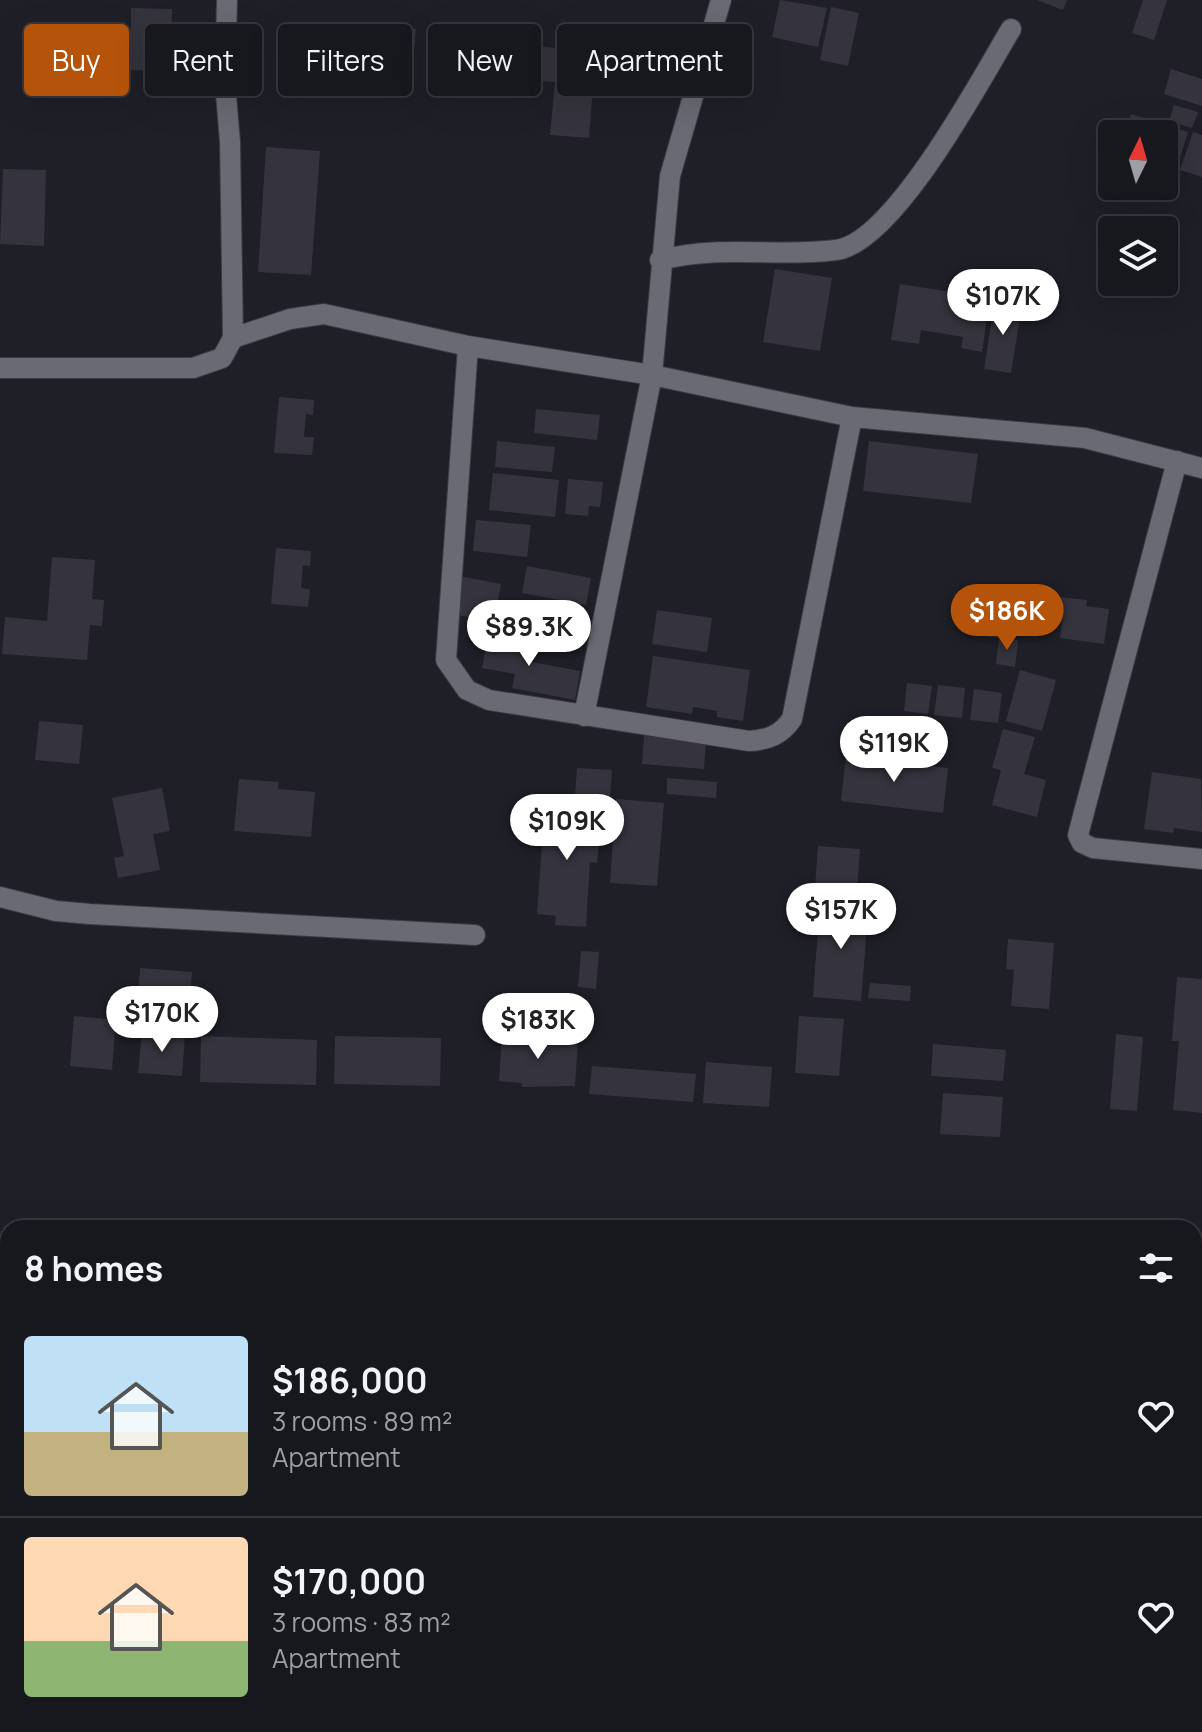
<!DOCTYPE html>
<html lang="en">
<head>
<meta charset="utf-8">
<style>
  body { margin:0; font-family:Manrope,sans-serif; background:#202027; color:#f1f3f6; height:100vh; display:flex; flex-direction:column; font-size:30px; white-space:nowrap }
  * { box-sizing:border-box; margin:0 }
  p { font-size:26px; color:#9e9fa4 }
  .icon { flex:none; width:44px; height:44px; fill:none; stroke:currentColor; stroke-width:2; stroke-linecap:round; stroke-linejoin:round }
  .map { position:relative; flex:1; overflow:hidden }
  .panel { position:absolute; left:0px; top:1220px; width:1202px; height:512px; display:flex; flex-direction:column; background:#17171e; border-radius:24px 24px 0 0; box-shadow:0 8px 32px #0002,0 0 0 2px #36363c }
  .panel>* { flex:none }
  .banner { position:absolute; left:24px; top:24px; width:800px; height:72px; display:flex; gap:16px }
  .needle { width:52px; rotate:5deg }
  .tools { position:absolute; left:1098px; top:120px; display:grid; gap:16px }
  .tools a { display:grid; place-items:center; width:80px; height:80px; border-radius:8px; background:#17171e; box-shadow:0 8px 32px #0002,0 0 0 2px #36363c; font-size:40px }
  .price { position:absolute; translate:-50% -68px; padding:0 18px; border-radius:28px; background:#fff; color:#222; font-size:26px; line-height:52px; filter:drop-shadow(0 2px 4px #0008) }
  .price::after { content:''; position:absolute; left:50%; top:48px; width:24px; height:18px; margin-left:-12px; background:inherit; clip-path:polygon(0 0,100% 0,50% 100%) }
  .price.current { background:#b45309; color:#fff }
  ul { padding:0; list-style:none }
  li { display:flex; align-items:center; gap:24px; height:200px; padding:0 24px }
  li+li { border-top:2px solid #36363c }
  li span { display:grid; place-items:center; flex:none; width:224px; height:160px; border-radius:8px; color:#555 }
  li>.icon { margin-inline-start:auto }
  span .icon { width:96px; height:96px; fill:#fffc; stroke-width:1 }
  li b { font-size:34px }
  h2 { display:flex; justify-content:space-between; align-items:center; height:96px; padding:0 24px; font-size:34px }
  .pill { padding:0 28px; border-radius:8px; background:#17171e; box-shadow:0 8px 32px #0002,0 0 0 2px #36363c; font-size:28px; line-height:72px }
  .pill.current { background:#b45309; color:#fff }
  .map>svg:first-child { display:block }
</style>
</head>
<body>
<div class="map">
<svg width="1202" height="1732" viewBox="0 0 1202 1732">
  <rect width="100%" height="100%" fill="#1f1f28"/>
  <!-- building -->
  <path fill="#35343e" d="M 780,0 L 827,8 L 818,47 L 772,37 Z
    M 1037,0 L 1067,0 L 1063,10 Z
    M 1143,0 L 1167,0 L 1154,40 L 1132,33 Z
    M 831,7 L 859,13 L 848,66 L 820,60 Z
    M 131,8 L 172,9 L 171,71 L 131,70 Z
    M 381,26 L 416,29 L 411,83 L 377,80 Z
    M 543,47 L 608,52 L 605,87 L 593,86 L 589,138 L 550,135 L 555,82 L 540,81 Z
    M 1171,69 L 1202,79 L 1202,106 L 1164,94 Z
    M 1174,105 L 1198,112 L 1192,128 L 1169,121 Z
    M 1131,114 L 1188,132 L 1172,183 L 1164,181 L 1164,134 L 1124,134 Z
    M 1193,132 L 1202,135 L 1202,177 L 1180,170 Z
    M 266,147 L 320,151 L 311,275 L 258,272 Z
    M 3,169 L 46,170 L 44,246 L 0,244 Z
    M 775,269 L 832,278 L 820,351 L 763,342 Z
    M 900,284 L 990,298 L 982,352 L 961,348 L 963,337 L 921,330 L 919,344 L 891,340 Z
    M 995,300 L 1022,305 L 1011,373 L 984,369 Z
    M 279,397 L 314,400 L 313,415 L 306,414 L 304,437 L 314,437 L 312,455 L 274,453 Z
    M 536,409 L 600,415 L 597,440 L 534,433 Z
    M 497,441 L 555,447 L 552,472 L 495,467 Z
    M 869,441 L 978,454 L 971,503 L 863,491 Z
    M 493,473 L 559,480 L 555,517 L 489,510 Z
    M 568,479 L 603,482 L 600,507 L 589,506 L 588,516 L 565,514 Z
    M 476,520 L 531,525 L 527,557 L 473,551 Z
    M 276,548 L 311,551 L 310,566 L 303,565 L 301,588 L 310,589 L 308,607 L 271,604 Z
    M 52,557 L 95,560 L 92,599 L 104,600 L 102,626 L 90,625 L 87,660 L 2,654 L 5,617 L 47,621 Z
    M 527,566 L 591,578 L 586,605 L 522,593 Z
    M 459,576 L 501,584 L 494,622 L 452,614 Z
    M 1051,596 L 1087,600 L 1086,606 L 1109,609 L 1104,644 L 1060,638 L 1063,615 L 1049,613 Z
    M 969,607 L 1001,611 L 998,638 L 967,634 Z
    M 657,610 L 712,618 L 707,652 L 652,644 Z
    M 488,635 L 536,643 L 532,662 L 580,671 L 575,700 L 512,688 L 515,674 L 482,668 Z
    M 999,638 L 1018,640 L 1015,667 L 996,664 Z
    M 653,656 L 750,670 L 743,721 L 717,717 L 717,711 L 693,707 L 692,714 L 646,707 Z
    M 1020,670 L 1056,680 L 1042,731 L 1006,721 Z
    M 907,683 L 932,686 L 928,714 L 904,711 Z
    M 938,685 L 965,688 L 962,718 L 934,715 Z
    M 974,689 L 1002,693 L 998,723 L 970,720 Z
    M 39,721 L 83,725 L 79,764 L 35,760 Z
    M 1003,729 L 1035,737 L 1024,774 L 1046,780 L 1037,817 L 992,805 L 1001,770 L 992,768 Z
    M 644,736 L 706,741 L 704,769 L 642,764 Z
    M 846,756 L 948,768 L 943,813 L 841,801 Z
    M 577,768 L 612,770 L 610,798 L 575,796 Z
    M 1152,772 L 1201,779 L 1202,832 L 1174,828 L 1173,833 L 1144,829 Z
    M 667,778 L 717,782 L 716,798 L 667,794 Z
    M 239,779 L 279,782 L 278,789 L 315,792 L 311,837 L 234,831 Z
    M 162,788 L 170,831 L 153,834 L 160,870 L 118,878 L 114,858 L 124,856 L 112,798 Z
    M 616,799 L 664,803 L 657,886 L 610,883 Z
    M 545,801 L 595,805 L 593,828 L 600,829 L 597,863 L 590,862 L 586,927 L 555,925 L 556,916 L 537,914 Z
    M 818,846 L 860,849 L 857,890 L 815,887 Z
    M 820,901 L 869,904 L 861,1001 L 813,997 Z
    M 1008,939 L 1054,943 L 1049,1009 L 1011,1006 L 1014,970 L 1006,969 Z
    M 581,951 L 599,952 L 596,989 L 578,987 Z
    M 140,968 L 192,972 L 189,1014 L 137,1010 Z
    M 1177,977 L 1202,979 L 1202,1113 L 1173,1110 L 1179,1041 L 1172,1041 Z
    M 870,983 L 911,986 L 910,1001 L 868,998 Z
    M 74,1016 L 116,1020 L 112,1070 L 70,1066 Z
    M 799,1016 L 844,1019 L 839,1076 L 795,1073 Z
    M 142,1031 L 185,1034 L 182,1076 L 138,1073 Z
    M 502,1034 L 578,1040 L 575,1086 L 522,1087 L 522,1083 L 499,1081 Z
    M 1116,1034 L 1143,1037 L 1137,1111 L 1110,1109 Z
    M 201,1036 L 317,1040 L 316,1085 L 200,1082 Z
    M 335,1036 L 441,1038 L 440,1086 L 334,1084 Z
    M 933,1044 L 1006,1050 L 1003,1081 L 931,1076 Z
    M 706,1062 L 772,1067 L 769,1107 L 703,1103 Z
    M 592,1066 L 696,1074 L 693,1102 L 589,1094 Z
    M 943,1093 L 1003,1097 L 1000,1137 L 940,1134 Z
    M 1194,1411 L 1202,1412 L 1200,1442 L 1194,1442 Z
    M 1194,1473 L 1202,1474 L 1202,1507 L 1194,1507 Z
    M 1194,1534 L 1202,1535 L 1202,1566 L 1194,1565 Z
    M 1194,1599 L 1202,1600 L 1202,1628 L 1194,1628 Z
    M 1164,1724 L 1202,1727 L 1202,1732 L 1163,1732 Z"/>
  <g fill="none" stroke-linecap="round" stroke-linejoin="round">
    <!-- minor casing -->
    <g stroke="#3a3a41" stroke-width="22">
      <path id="minor" d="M 227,0 L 225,83 L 230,142 L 233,338
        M 660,260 C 724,244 774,258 836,250 C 894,243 981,79 1011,29
        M 468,346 L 446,660 L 467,690 L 489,700 L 749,741 C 768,740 781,735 792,719 L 852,417
        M 0,368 L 193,368 L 222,358 L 233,338 L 290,319 L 324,314 L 468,346 L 652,375 L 852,417 L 1085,438 L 1202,468
        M 1177,461 L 1078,835 L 1082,843 L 1093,848 L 1202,859
        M 584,716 L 652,375 L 670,176 L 721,0
        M 0,897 L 56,911 L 90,914 L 475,935"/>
    </g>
    <!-- minor -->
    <use href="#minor" stroke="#6a6a74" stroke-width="20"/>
  </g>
</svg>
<div class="tools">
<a><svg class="needle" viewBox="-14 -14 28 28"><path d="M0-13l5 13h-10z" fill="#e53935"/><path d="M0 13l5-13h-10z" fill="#9e9fa4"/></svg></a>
<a><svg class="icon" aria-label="layers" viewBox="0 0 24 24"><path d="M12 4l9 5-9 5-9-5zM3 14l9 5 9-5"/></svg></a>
</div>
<b class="price" style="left:1003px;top:337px">$107K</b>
<b class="price current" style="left:1007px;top:652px">$186K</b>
<b class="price" style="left:529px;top:668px">$89.3K</b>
<b class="price" style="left:894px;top:784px">$119K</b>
<b class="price" style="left:567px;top:862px">$109K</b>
<b class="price" style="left:841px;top:951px">$157K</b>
<b class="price" style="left:162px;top:1054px">$170K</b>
<b class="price" style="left:538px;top:1061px">$183K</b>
<div class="banner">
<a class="pill current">Buy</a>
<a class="pill">Rent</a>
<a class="pill">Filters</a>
<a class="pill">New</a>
<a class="pill">Apartment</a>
</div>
<section class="panel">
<h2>8 homes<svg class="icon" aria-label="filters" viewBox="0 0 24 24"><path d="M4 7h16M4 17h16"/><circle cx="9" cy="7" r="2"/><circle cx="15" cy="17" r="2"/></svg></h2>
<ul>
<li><span style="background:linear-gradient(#bfe0f5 60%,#c2b280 0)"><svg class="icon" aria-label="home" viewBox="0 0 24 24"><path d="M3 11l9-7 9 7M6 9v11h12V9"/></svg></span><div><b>$186,000</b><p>3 rooms · 89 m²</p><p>Apartment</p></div><svg class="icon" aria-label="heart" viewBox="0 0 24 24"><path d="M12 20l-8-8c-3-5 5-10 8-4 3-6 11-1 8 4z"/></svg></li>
<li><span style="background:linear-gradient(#ffd9b3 65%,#8fb573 0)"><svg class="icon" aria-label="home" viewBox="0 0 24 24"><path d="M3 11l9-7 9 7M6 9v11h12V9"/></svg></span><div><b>$170,000</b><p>3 rooms · 83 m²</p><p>Apartment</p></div><svg class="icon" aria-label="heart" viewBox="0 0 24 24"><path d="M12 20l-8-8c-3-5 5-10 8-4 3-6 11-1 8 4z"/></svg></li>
</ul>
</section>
</div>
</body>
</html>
